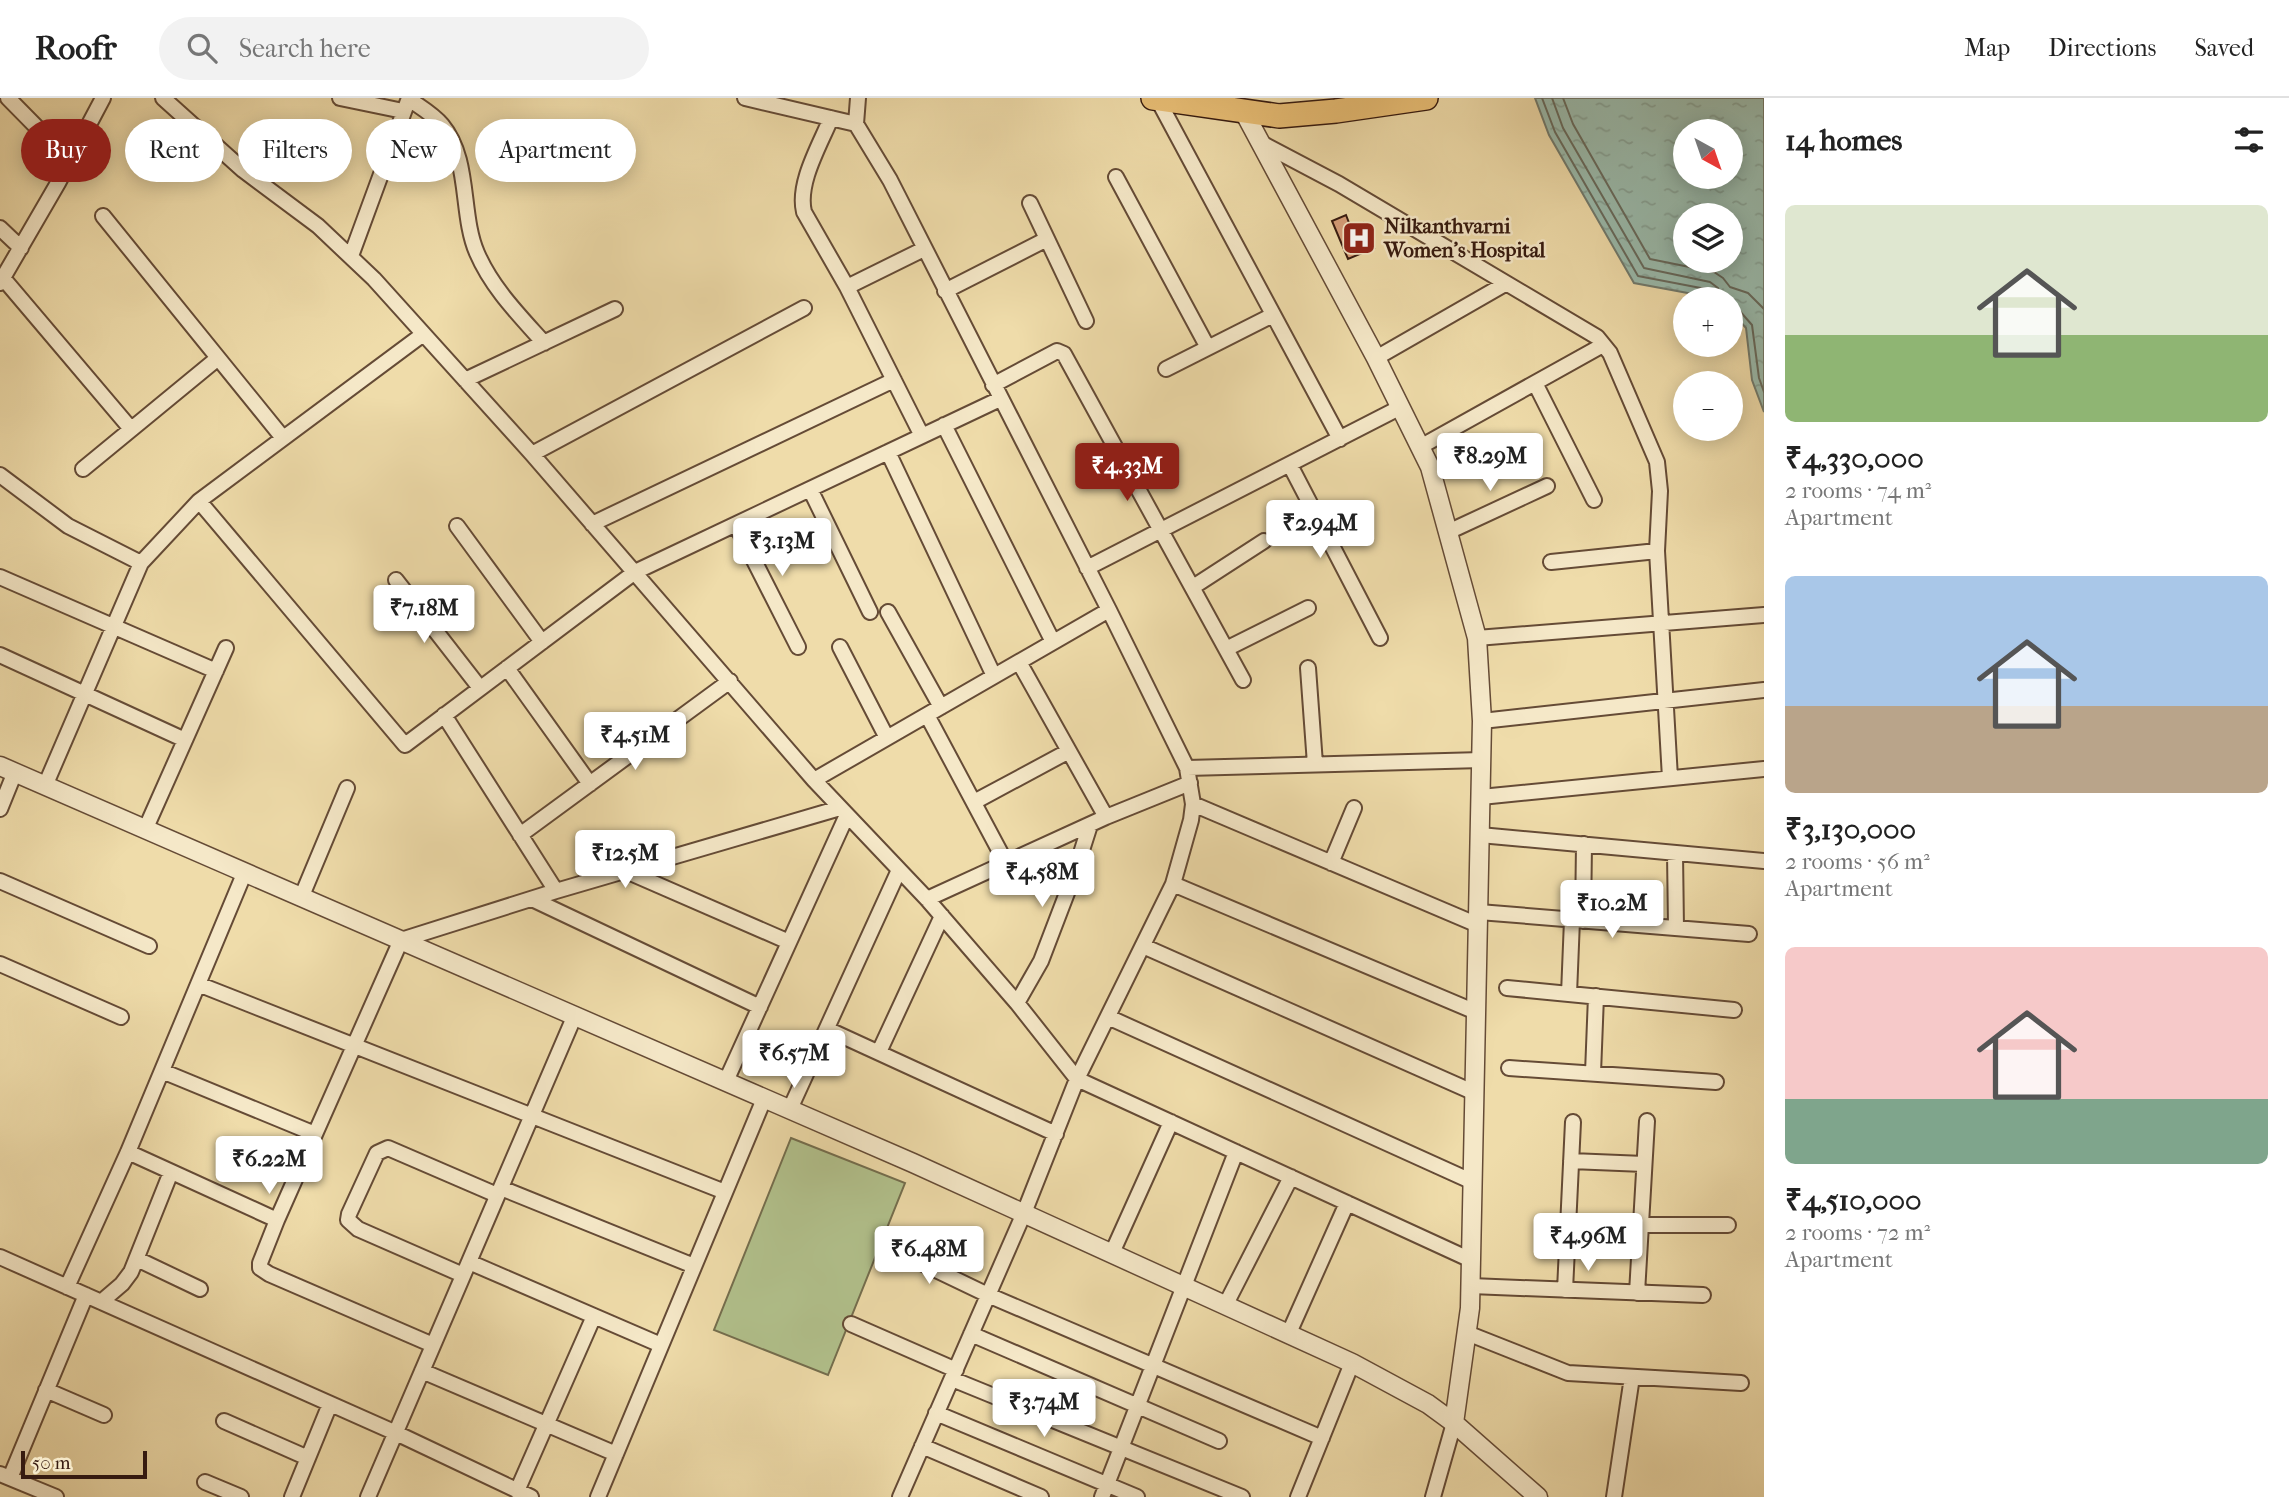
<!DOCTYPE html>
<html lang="en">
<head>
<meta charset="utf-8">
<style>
  body { margin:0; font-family:"IM FELL French Canon",serif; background:#f2f2f2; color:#222; height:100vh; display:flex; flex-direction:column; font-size:26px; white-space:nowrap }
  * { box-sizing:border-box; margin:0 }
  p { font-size:23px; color:#767676 }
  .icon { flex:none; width:38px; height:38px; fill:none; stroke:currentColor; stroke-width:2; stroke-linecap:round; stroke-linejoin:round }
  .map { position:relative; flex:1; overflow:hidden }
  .panel { display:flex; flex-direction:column; background:#fff; width:525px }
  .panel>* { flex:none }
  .banner { position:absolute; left:21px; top:21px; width:665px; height:63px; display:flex; gap:14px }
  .needle { width:46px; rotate:140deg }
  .tools { position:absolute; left:1673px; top:21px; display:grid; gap:14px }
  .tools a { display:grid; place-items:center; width:70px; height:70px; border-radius:50%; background:#fff; box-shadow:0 4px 18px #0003; font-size:35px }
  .scale { position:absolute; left:21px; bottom:18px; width:126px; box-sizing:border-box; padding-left:7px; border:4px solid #371b10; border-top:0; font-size:19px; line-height:24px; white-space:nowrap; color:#371b10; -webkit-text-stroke:5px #f5e8c8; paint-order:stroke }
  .price { position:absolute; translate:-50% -60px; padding:0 16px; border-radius:7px; background:#fff; color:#222; font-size:23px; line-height:46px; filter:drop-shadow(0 2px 4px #0008) }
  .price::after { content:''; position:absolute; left:50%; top:42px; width:21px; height:16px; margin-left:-10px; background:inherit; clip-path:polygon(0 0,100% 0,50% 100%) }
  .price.on { background:#8f2418; color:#fff }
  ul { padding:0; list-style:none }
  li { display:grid; align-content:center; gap:14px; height:371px; padding:0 21px }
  li span { display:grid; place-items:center; height:217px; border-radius:10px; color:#555 }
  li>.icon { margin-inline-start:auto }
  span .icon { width:126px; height:126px; fill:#fffc; stroke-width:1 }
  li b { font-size:30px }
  h2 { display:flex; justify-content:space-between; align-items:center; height:84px; padding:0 21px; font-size:30px }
  .pill { padding:0 24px; border-radius:32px; background:#fff; box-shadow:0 4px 18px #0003; font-size:24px; line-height:63px }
  .pill.on { background:#8f2418; color:#fff }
  header { display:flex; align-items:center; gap:42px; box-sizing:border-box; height:98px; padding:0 35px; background:#fff; border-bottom:2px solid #e0e0e0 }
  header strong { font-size:33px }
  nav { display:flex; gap:38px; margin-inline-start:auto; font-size:24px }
  .search { width:490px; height:63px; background:#f2f2f2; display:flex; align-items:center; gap:18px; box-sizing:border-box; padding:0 24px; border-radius:38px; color:#767676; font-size:26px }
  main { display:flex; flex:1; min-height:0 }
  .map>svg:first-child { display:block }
</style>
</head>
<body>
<header>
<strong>Roofr</strong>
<div class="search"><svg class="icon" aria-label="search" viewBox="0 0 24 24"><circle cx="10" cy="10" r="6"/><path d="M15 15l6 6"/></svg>Search here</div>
<nav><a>Map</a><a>Directions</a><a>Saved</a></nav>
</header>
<main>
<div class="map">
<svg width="1764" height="1399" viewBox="0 0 1764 1399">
  <defs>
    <pattern id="water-ripples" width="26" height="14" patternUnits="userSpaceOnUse" patternTransform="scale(1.75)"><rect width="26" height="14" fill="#9abbad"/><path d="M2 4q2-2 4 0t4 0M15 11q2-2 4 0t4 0" fill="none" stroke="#85a094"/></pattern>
  </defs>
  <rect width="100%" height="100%" fill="#efdcaa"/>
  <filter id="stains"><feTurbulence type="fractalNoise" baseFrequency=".00286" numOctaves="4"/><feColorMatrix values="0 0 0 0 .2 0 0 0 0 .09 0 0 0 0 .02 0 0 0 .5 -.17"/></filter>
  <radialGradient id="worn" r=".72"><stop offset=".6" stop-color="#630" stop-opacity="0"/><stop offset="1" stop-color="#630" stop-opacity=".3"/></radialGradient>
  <!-- green -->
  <path fill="#b2c28d" stroke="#746e4e" stroke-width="2" d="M 791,1040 L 905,1085 L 828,1277 L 714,1232 Z"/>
  <!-- water -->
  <path fill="url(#water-ripples)" stroke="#727b6e" stroke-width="2" fill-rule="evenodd" d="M 1535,0 L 1764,0 L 1764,314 L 1752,282 L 1746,230 L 1731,213 L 1731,201 L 1720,201 L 1634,185 L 1549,37 ZM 1685,33 L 1731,33 L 1731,79 L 1685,79 ZM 1685,117 L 1731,117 L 1731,163 L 1685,163 Z"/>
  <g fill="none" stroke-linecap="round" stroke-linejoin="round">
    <!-- shore -->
    <path stroke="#686b5e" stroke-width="2" d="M 1542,0 L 1555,34 L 1638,178 L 1706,191 L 1710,195 L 1711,201
      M 1552,0 L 1563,30 L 1644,170 L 1710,184 L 1718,190 L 1721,201
      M 1563,0 L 1573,26 L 1650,161 L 1714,174 L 1723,180 L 1730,189 L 1748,195 L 1764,211
      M 1731,209 L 1738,211 L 1752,227 L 1759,280 L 1764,294"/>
  </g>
  <!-- building -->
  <path fill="#d79e79" stroke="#371b10" stroke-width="2" d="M 1346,117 L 1351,130 L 1363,125 L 1374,150 L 1348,161 L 1332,123 Z"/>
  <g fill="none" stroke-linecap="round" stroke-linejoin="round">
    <!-- minor casing -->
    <g stroke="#654b36" stroke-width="18">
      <path id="minor" d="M 8,0 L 70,63
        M 163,0 L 243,72 L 318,128 L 374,181 L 532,356 L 814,682 L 927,801 L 1017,905 L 1077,981 L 1471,1162
        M 340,0 L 403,13
        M 745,0 L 856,26
        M 858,0 L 856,26 L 890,82 L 1109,512 L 1187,670 L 1193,706 L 1191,722 L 1173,786 L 1077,981 L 1024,1115 L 900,1399
        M 409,1 C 420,9 433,16 442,27 C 471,62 460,116 477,155 C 492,190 519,217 544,245
        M 1158,2 L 1340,341
        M 831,20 C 820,47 797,85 804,114 L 847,189 L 922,338
        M 1263,46 L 1339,86 L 1597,239 L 1610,255 L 1657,364 L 1660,393 L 1657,453 L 1670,680
        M 1116,79 L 1207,248
        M 1030,105 L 1086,223
        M 103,118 L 283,340
        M 0,130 L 21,150
        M 351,158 L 409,0
        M 3,180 L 131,331
        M 0,185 L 58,85 L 103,0
        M 847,189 L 924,151
        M 945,193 L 1047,141
        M 1376,260 L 1505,186
        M 1166,271 L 1273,217
        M 465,282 L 615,211
        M 1535,285 L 1594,402
        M 993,287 L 1057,253 L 1064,256 L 1243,582
        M 944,327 L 1053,544
        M 1420,349 L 1603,247
        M 888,354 L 994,578
        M 532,356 L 804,210
        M 1290,367 L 1380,540
        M 83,371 L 218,260
        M 0,377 L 68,428 L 141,465
        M 810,391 L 870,514
        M 199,403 L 405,647 L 635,474 L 1000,301
        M 592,426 L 894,282
        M 736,427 L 798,549
        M 457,428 L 542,544
        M 1448,434 L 1547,388
        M 1551,464 L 1657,453
        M 1087,470 L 1401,309
        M 0,479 L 216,573
        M 396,482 L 480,590
        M 1193,489 L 1264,443
        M 888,514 L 941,609
        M 1477,540 L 1764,517
        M 840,549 L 887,640
        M 1226,551 L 1308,510
        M 0,557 L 185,642
        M 1019,564 L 1106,719
        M 507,570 L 590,686
        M 1308,570 L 1315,666
        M 444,617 L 556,793
        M 927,617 L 1006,765
        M 1482,623 L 1764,592
        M 1187,670 L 1482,662
        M 814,682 L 1109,512
        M 45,688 L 141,465 L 199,403 L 422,237
        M 1481,699 L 1764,671
        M 974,704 L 1069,653
        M 1193,706 L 1478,827
        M 0,711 L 15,674
        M 145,732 L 226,550
        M 520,737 L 730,583
        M 1480,737 L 1764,763
        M 1675,755 L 1676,830
        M 1331,765 L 1354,710
        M 626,773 L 789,844
        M 0,783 L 149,848
        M 1173,786 L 1476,914
        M 301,800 L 347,690
        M 532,801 L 760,909
        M 927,801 L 1106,719 L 1190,685
        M 1479,814 L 1749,836
        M 1583,823 L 1584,746
        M 1143,848 L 1475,995
        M 0,866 L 121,919
        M 198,886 L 725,1094
        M 1507,890 L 1734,912
        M 1569,896 L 1572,822
        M 1017,905 L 1041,863 L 1075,774 L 1090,727
        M 1108,919 L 1473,1084
        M 827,931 L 1056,1036
        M 879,954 L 942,818
        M 1509,970 L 1716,984
        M 162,973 L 315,1036
        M 1593,975 L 1596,898
        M 726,983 L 847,717
        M 790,1011 L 899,772
        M 128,1054 L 277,1122
        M 1571,1063 L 1644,1066
        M 501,1090 L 694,1168
        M 1641,1127 L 1728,1127
        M 886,1148 L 988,1197 L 1322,1340
        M 1112,1155 L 1171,1024
        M 0,1159 L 396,1335 L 531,1399
        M 137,1161 L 200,1191
        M 469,1164 L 661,1247
        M 463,1177 L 358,1131 L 348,1122 L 349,1116 L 377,1055 L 388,1050 L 497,1097
        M 1471,1188 L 1703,1197
        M 67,1189 L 128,1054 L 244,776
        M 1565,1192 L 1573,1024
        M 1637,1195 L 1647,1023
        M 101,1204 L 122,1186 L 131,1174 L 171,1074
        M 1226,1206 L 1291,1079
        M 851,1226 L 956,1272
        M 1289,1235 L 1347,1105
        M 1467,1235 L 1568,1275 L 1741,1285
        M 971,1236 L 1219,1343
        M 433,1247 L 269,1176 L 260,1170 L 260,1165 L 277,1122 L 401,842 L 556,793 L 840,710
        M 422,1273 L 616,1356
        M 952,1281 L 1242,1399
        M 46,1292 L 104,1317
        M 936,1315 L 1137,1399
        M 224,1323 L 308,1360
        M 922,1348 L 1041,1399
        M 0,1376 L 56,1399
        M 10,1380 L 86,1197
        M 205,1384 L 241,1399
        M 517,1393 L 594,1218
        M 292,1399 L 330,1306
        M 368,1399 L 575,917
        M 598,1399 L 764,1001
        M 1102,1399 L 1236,1054
        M 1298,1399 L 1352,1265
        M 1433,1399 L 1454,1325
        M 1614,1399 L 1632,1279"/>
    </g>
    <!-- tertiary casing -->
    <g stroke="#654b36" stroke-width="21">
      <path id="tertiary" d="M 1244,14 L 1376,260 L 1430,369 L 1477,540 L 1482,623 L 1470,1210 L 1454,1325
        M 0,668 L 913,1065 L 1352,1265 L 1428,1306 L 1454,1325 L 1538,1399"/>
    </g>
    <!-- primary casing -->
    <g stroke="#371b10" stroke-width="26">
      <path id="primary" d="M 1153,0 L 1279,18 L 1336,13 L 1426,0"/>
    </g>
    <!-- minor -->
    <use href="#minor" stroke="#f5e8c8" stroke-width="14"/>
    <!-- tertiary -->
    <use href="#tertiary" stroke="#f5e8c8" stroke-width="18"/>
    <!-- primary -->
    <use href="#primary" stroke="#e8be75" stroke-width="23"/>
  </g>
  <!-- icons -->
  <defs>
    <g id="hospital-square" transform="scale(1.75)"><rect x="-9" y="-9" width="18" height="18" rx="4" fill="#8f2418" stroke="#f5e8c8"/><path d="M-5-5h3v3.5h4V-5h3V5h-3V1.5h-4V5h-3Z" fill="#fff"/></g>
  </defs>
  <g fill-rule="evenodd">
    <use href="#hospital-square" x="1359" y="140"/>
  </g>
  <g text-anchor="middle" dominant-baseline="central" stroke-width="5" stroke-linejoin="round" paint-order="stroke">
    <!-- poi labels -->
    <g font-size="21" font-weight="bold" fill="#371b10" stroke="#f5e8c8" text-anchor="start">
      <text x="1384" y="128">Nilkanthvarni<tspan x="1384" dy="24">Women's Hospital</tspan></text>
    </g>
  </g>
  <rect width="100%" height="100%" filter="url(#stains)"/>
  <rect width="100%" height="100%" fill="url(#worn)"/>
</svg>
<div class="tools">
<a><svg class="needle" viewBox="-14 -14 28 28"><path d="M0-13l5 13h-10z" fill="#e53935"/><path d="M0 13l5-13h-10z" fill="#767676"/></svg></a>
<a><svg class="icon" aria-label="layers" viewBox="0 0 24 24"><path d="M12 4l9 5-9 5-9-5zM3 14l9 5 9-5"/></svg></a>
<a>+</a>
<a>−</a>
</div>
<div class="scale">50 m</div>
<b class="price" style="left:1490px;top:395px">₹8.29M</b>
<b class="price on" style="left:1127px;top:405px">₹4.33M</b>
<b class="price" style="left:1320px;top:462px">₹2.94M</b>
<b class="price" style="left:782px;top:480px">₹3.13M</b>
<b class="price" style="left:424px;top:547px">₹7.18M</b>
<b class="price" style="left:635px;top:674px">₹4.51M</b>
<b class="price" style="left:625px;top:792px">₹12.5M</b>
<b class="price" style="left:1042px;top:811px">₹4.58M</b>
<b class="price" style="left:1612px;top:842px">₹10.2M</b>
<b class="price" style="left:794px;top:992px">₹6.57M</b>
<b class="price" style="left:269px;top:1098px">₹6.22M</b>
<b class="price" style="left:1588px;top:1175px">₹4.96M</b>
<b class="price" style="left:929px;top:1188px">₹6.48M</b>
<b class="price" style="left:1044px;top:1341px">₹3.74M</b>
<div class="banner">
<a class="pill on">Buy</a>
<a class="pill">Rent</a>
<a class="pill">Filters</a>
<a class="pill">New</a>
<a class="pill">Apartment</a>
</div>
</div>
<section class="panel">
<h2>14 homes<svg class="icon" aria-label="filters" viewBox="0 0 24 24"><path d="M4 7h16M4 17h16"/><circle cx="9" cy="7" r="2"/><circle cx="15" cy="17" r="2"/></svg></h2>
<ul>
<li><span style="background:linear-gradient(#dfe7d0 60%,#8fb573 0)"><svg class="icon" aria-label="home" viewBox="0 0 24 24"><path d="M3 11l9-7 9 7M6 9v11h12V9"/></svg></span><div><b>₹4,330,000</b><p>2 rooms · 74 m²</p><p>Apartment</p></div></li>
<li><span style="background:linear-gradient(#a9c7e8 60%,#b9a48a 0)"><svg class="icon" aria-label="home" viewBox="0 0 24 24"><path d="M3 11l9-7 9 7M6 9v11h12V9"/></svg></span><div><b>₹3,130,000</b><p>2 rooms · 56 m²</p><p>Apartment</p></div></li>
<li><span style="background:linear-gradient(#f6c9c9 70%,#7fa58c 0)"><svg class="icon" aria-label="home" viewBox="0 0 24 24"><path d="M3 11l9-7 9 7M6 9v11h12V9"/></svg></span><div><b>₹4,510,000</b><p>2 rooms · 72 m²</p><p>Apartment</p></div></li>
</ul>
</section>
</main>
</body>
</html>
